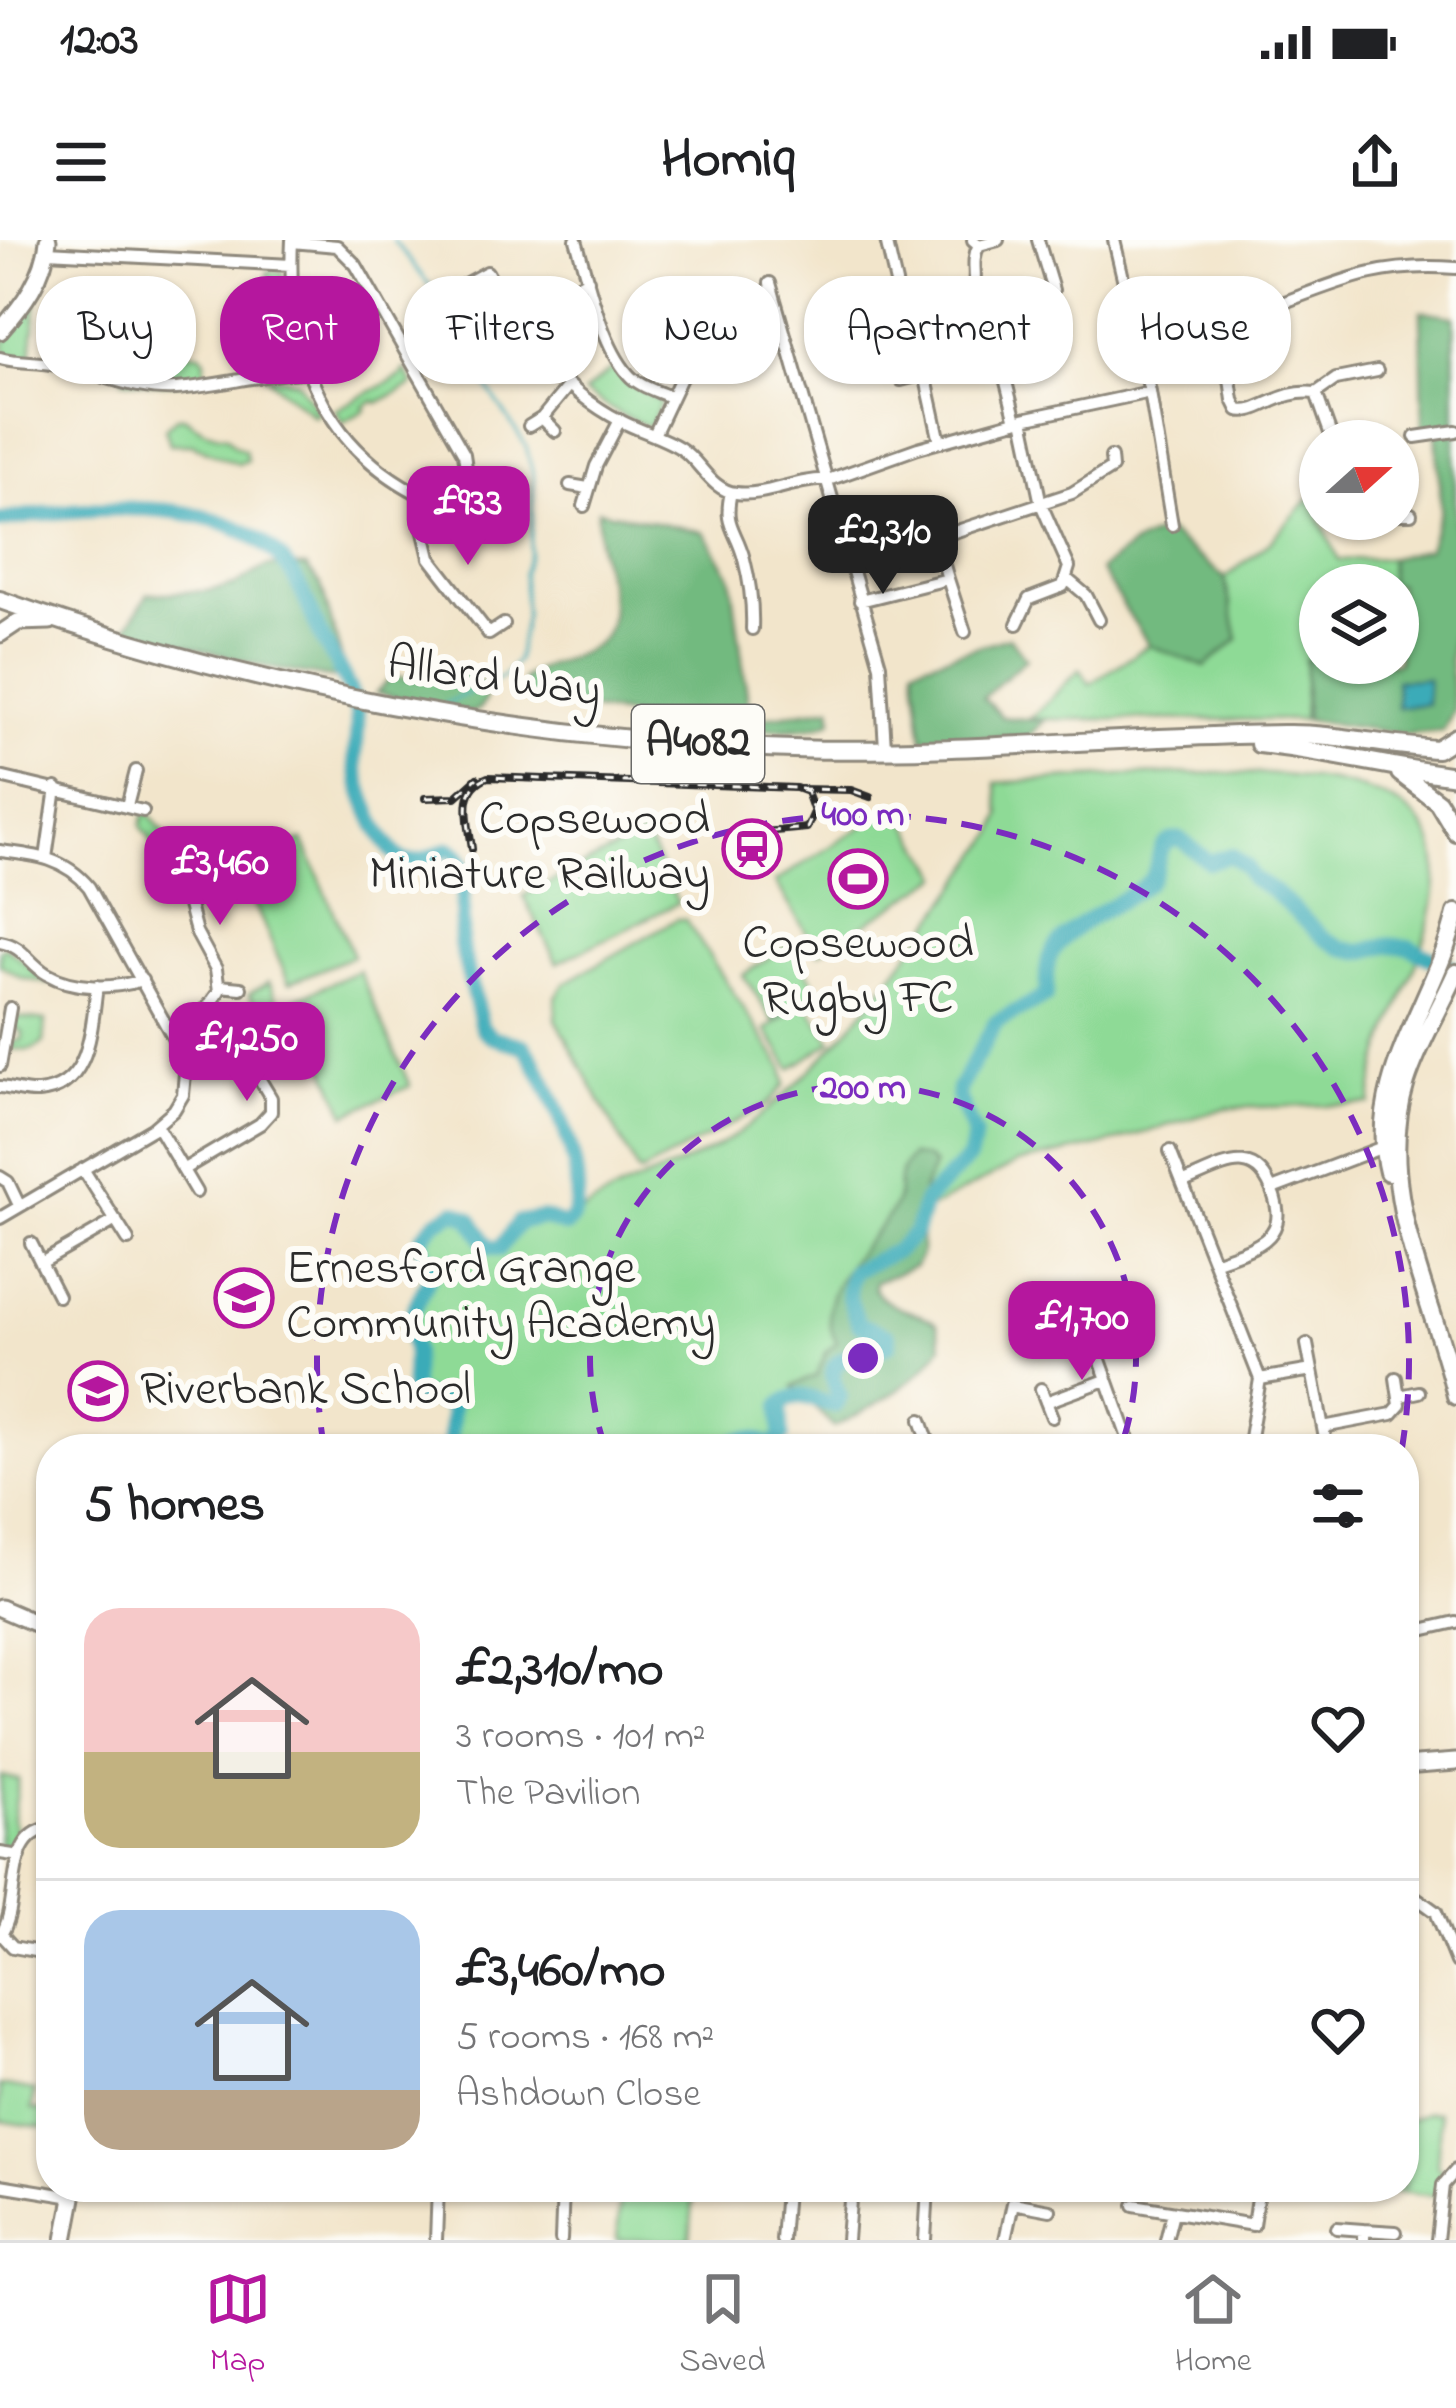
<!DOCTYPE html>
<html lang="en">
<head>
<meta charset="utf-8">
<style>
  body { margin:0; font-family:"Indie Flower",sans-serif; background:#f6f6f6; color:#202124; height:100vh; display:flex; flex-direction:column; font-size:45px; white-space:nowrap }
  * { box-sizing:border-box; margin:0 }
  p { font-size:39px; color:#757577 }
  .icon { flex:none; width:66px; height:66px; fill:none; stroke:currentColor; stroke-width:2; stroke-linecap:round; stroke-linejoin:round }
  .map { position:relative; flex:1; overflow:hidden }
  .drawer { position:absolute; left:36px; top:1194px; width:1383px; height:768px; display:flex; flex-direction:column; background:#fff; border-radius:48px; box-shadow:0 3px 9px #0004 }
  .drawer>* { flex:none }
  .hud { position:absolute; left:36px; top:36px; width:1386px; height:108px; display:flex; gap:24px }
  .needle { width:78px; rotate:69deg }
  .buttons { position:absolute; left:1299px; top:180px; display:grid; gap:24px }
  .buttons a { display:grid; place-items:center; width:120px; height:120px; border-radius:50%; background:#fff; box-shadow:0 3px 9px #0004; font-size:60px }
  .price { position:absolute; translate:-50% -102px; padding:0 27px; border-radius:24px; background:#b5179e; color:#fff; font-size:39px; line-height:78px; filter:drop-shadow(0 3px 6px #0008) }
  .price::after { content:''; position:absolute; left:50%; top:72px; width:36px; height:27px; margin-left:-18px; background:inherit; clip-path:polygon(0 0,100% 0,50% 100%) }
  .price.selected { background:#222; color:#fff }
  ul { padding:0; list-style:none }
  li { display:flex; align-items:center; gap:36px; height:300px; padding:0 48px }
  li+li { border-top:3px solid #e0e0e0 }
  li span { display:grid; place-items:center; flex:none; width:336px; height:240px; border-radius:36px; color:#555 }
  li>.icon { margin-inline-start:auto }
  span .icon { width:144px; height:144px; fill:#fffc; stroke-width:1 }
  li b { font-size:51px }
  h2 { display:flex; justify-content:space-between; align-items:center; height:144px; padding:0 48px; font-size:51px }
  .tag { padding:0 42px; border-radius:48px; background:#fff; box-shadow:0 3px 9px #0004; font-size:42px; line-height:108px }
  .tag.selected { background:#b5179e; color:#fff }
  .status { display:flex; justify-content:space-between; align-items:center; height:84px; padding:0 60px; background:#fff; direction:ltr }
  .status svg { height:33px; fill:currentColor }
  header { display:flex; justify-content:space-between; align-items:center; height:156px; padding:0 48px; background:#fff; font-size:54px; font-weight:700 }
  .menu { display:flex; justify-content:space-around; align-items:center; height:168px; border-top:3px solid #e0e0e0; background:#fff; font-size:33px; color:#757577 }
  .menu a { display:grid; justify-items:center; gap:6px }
  .menu .selected { color:#b5179e }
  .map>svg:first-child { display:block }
</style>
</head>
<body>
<div class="status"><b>12:03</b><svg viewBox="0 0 49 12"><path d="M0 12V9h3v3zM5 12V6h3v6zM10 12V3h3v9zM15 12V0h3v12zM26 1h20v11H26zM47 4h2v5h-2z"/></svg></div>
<header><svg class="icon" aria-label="menu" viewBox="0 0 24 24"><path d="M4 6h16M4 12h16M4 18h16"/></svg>Homiq<svg class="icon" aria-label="share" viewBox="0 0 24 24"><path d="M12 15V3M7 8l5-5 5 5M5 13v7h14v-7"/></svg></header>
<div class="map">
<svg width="1456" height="2000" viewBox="0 0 1456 2000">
  <rect width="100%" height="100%" fill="#fdfcf7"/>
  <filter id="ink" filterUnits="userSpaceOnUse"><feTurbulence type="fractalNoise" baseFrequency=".00833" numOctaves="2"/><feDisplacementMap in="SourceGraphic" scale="24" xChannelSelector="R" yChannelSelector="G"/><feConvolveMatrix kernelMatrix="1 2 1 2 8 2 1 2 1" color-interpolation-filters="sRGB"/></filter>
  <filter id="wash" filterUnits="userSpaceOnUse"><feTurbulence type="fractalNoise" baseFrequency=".004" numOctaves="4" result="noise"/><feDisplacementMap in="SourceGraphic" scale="48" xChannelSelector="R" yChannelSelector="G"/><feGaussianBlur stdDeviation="2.7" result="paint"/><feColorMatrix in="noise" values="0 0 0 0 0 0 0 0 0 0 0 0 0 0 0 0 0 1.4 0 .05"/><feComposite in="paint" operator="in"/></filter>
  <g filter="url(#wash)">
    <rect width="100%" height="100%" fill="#f2e5cb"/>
    <!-- green -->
    <path fill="#8eda96" stroke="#5c8260" stroke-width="3" d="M 268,31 L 282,32 L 283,38 L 285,84 L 293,119 L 288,128 L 277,128 L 277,87 L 267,86 Z
      M 37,57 L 31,118 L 7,115 L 3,105 Z
      M 130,110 L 200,113 L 205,119 L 204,139 L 160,144 L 123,140 Z
      M 616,126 L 629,143 L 661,162 L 650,187 L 621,175 L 584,152 Z
      M 405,129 L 413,145 L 377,163 L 374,161 L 364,167 L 366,170 L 343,182 L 335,170 L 401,136 Z
      M 265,136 L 297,141 L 318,172 L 314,176 Z
      M 177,177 L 184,177 C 199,188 207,193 226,196 L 235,206 L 245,210 L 247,220 L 238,224 L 191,204 L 170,204 L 165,188 Z
      M 1310,257 L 1339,320 L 1390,318 L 1389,345 L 1320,345 L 1320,418 L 1306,420 L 1303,480 L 1030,479 L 1080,429 L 1090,444 L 1149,405 L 1205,426 L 1238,399 L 1224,339 L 1271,301 Z
      M 1123,535 C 1201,535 1395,516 1431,600 C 1442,627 1434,664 1427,691 C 1411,751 1376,801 1371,864 L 1226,868 L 1103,905 L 1017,923 L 922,973 L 915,993 L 854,1032 L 859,1084 L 811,1158 L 798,1154 L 780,1166 L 782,1197 L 771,1207 C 752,1194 737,1198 719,1209 L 449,1209 L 452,1166 L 412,1153 L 414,1112 L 408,1082 L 433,1028 L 422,1009 L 422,997 L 435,982 L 457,972 L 470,978 L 488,1006 L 499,1009 L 519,982 L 543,978 L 566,986 C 613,940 686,932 740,892 C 843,816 922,696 995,593 L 1001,575 L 996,543 Z
      M 896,565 L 941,636 L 819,713 L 775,642 Z
      M 145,569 L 179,611 L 155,607 L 141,586 Z
      M 645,594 L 678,663 L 557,723 L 523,656 Z
      M 303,600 L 353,716 L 289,743 L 239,628 Z
      M 677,679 L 685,679 L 783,828 L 785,845 L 768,864 L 639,934 L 556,779 L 556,757 L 565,743 Z
      M 789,704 L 819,750 L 773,781 L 743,735 Z
      M 6,707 L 50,744 L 22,738 L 0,725 L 0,710 Z
      M 359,731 L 410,846 L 346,874 L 295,759 Z
      M 269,742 L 286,779 L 269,788 L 249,754 Z
      M 805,762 L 832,801 L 791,829 L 766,790 Z
      M 12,777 L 46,781 L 44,802 C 33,813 24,811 9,808 L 12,802 L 22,800 L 23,793 L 15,787 Z
      M 1,1536 L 19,1540 L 13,1579 L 18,1598 L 8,1608 L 0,1608 Z
      M 0,1845 L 35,1851 L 32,1869 L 51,1873 L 51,1889 L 0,1881 Z
      M 1428,1872 L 1438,1872 L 1440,1879 L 1437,1926 L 1444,1932 L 1436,1956 L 1346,1947 L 1404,1947 L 1404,1882 Z
      M 621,1947 L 694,1947 L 690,2000 L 617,2000 Z"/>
    <!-- forest -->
    <path fill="#72ba7f" stroke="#4e7255" stroke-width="3" d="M 1421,71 L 1454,76 L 1456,337 L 1450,419 L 1454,470 L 1443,491 L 1405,494 L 1305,480 L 1306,419 L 1320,418 L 1320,423 L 1398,423 L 1398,345 L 1389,345 L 1390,318 L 1428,309 L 1441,269 L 1436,188 L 1423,188 Z
      M 598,270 L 704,292 L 731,336 L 748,462 L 761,478 L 831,467 L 833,480 C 788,507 585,468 525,459 L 523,439 C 544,422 569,421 592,407 C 627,385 605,339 600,309 C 598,296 598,283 598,270 Z
      M 1164,290 L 1224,337 L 1238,399 L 1205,427 L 1149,405 L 1100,330 L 1133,305 Z
      M 267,326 L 306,327 L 321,345 L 345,430 L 331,438 L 275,429 L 126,389 L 148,354 L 208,351 L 235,345 Z
      M 1009,397 L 1026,418 L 983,458 L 1002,477 L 1044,481 L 1027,498 L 923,499 L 914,426 Z
      M 468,432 L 487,450 C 485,463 483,470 469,473 L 376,453 L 393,436 L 418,440 Z
      M 911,916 L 926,918 L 934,925 L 923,950 L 921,1015 L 915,1026 L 875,1042 L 874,1049 C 892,1073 915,1068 937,1084 L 942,1106 C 917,1144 873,1167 834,1187 L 793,1146 L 816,1136 L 827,1111 L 837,1102 C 807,1053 869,1006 893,969 C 906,947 889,942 911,916 Z"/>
    <!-- water -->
    <path fill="#3babb8" stroke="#336b72" stroke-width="3" d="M 1428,439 L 1427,464 L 1397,467 L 1396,440 Z"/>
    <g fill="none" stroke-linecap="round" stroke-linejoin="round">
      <!-- stream -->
      <path stroke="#3babb8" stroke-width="3" d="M 393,0 L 445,64 L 473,125 L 526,206 L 534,239 L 530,313 L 523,333 L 525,375 L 517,420 L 504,436 L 445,464"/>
      <!-- river -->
      <path stroke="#3babb8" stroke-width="16" d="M 0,281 C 72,267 186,257 251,295 C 295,321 303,355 322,398 C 333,419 347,440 355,463 C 360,482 356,499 355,518 C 355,540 383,616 406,621 C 422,624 435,614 449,609 L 458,615 L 464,627 L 461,705 L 482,788 L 492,797 L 524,806 C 548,838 600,953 566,986 L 543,978 L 519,982 L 499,1009 L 488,1006 L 470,978 L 456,971 L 435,982 L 422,997 L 422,1009 L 433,1029 L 408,1082 L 414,1111 L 412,1153 L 452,1166 L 449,1209
        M 719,1209 C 736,1198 752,1194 771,1207 L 782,1197 L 780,1166 C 799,1147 813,1162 835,1165 L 840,1156 C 814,1107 866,1120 889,1104 L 888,1096 L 859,1084 C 850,1064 844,1052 853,1031 L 896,1011 L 915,993 L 925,961 L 969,918 L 975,896 L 958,857 L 959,848 L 996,782 L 1046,756 C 1047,745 1046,730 1049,719 C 1059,688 1122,663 1145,645 C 1165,630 1150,601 1180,599 L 1209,622 L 1231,615 L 1246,627 L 1252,639 L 1273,651 L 1324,698 L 1342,708 L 1362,712 L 1387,705 L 1409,707 L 1450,727"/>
    </g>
  </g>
  <g filter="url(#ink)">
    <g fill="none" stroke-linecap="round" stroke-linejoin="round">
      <!-- street casing -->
      <g stroke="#8e887b" stroke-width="16">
        <path id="street" d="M 292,0 C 284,160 358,255 516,287
          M 576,0 C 588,40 601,103 628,134 C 638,146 657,151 670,157
          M 886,0 L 902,69 L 971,51 C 980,37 969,23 979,5
          M 973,0 L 979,5 L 998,0
          M 1038,0 L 1053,50
          M 1114,0 L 1150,152 L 1172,285
          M 292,2 L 337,6 L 356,25 L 464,214 L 467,234 L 458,271
          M 47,12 L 291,25
          M 770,43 L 880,425 L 885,508
          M 463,45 L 487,32 C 520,93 558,149 621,181 C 640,191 662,197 680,208 C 701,221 710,250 736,253 C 766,257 797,238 828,240 L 918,208 L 1023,179 L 1150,152
          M 332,49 L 330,77 L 359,115
          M 877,77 L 902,69
          M 293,80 L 330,77
          M 515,80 L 588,40
          M 1222,83 L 1233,160 L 1238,170 C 1258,176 1280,148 1316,153 L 1333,201
          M 993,91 L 1016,181
          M 1140,105 C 1176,96 1213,87 1249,75 C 1328,48 1368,21 1456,28
          M 0,118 C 17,123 38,121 56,125 C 98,132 132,151 176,149 C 221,146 262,133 307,132
          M 895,118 L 901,140 L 925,134 L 922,116 L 945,109
          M 1001,121 L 1058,103
          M 925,134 L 940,202
          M 1316,153 L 1336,139 L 1377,131
          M 542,178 L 555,191
          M 529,186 L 542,178 L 568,146
          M 654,195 L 686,127
          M 1415,197 L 1456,191
          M 570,245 L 588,248
          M 731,252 C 723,287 736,288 744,319 C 750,342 753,364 752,389
          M 431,263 L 423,288 L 430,318 L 489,394 L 504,384
          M 584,266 L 596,226 L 620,180
          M 1398,274 L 1411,274
          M 948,339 L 965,392
          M 1067,339 L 1086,355 L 1099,380
          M 860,361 L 948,339 L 936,298 L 1072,253 L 1112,228 L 1111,217
          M 1017,384 L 1029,359 L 1063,346 L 1069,327 L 1041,264 L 1023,179
          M 0,537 L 143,571
          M 127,566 L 136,531
          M 0,611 C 36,615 65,618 89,647 L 180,810 L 185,833 L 183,855 L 174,870 L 152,889 L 0,978
          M 46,618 L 56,548
          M 0,702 C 24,706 28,723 47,734 C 74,750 114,749 142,740
          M 219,746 L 241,748
          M 170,792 L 207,768 L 219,751 L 216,729 L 196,692 L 179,628 L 183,618 L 191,615
          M 0,826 L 10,768
          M 0,847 C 12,848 26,853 38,852 C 92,848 91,786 97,746
          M 157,886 L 196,952
          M 1170,911 L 1260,1139
          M 83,929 L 128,1000
          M 184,929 L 260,884 L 271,872 L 271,858 L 250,823 L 263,815
          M 0,937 L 8,942 L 19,965
          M 1184,942 C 1223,926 1256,902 1274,956 C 1278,969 1280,981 1272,992 C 1262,1008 1231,1015 1214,1022
          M 1272,949 L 1383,907 L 1386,909
          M 31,1003 L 58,1056
          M 41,1023 L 116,980
          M 1102,1099 L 1094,1103 L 1132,1209
          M 1307,1104 L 1327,1209
          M 1260,1139 L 1312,1130
          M 1041,1149 L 1052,1177
          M 1400,1156 L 1419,1152
          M 1046,1162 L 1106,1140
          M 921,1180 L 931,1209
          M 1323,1187 L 1392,1174 L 1400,1165 L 1396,1138
          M 1248,1209 L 1260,1139
          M 1404,1394 L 1456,1382
          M 0,1613 L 20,1616
          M 1404,1649 L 1436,1672 L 1456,1722
          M 2,1695 L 13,1707 L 51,1714
          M 0,1696 C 23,1665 1,1594 51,1588
          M 0,1945 L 73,1957
          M 768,1947 L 786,1950 L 782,2000
          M 1134,1965 L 1253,1985 L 1258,1952
          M 1337,1988 L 1364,1990 L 1364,2000
          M 1364,1990 L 1396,1992
          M 436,2000 L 438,1947
          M 561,2000 L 563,1947
          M 847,2000 L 851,1947
          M 925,2000 L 928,1947
          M 1005,2000 L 1013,1963 L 1050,1970
          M 1166,2000 L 1173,1972
          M 1437,2000 L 1443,1945 L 1456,1930"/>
      </g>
      <!-- secondary casing -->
      <g stroke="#8e887b" stroke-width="21">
        <path id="secondary" d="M 0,91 C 23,65 45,36 48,0
          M 0,394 L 18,382 L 50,381
          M 0,1368 L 51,1390
          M 1404,1526 L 1456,1522
          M 65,2000 L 75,1947"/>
      </g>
      <!-- primary casing -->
      <g stroke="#8e887b" stroke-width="22">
        <path id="primary" d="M 0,360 C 254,450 524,501 793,509 C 956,514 1120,496 1284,494 C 1335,493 1386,506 1437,509 L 1456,497
          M 1259,504 C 1326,511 1390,528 1456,536
          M 1400,533 L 1438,562 L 1456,592
          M 1456,733 C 1440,769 1418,804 1406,842 C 1373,950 1432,1052 1456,1156
          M 1388,932 C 1365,840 1437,759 1456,673"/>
      </g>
      <!-- street -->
      <use href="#street" stroke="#fff" stroke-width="10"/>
      <!-- secondary -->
      <use href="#secondary" stroke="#fff" stroke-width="15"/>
      <!-- primary -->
      <use href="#primary" stroke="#fff" stroke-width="16"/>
      <!-- rail casing -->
      <g stroke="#2b2b2b" stroke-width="8">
        <path id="rail" d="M 800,549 L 851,550 L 870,557
          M 425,558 L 456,557 L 477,538
          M 472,609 C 469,582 457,549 488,537 L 796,548 L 807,552 L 814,572 L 807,588 L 764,592 L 740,607"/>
      </g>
      <!-- rail -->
      <use href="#rail" stroke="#fdfcf7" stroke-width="3" stroke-dasharray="9" stroke-linecap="butt"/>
    </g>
  </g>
  <!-- distance rings -->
  <g fill="none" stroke="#7b2cbf" stroke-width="6" stroke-dasharray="21 15">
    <path d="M605 1207A273 273 0 1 1 1121 1207"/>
    <path d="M324 1208A546 546 0 1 1 1402 1208"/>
  </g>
  <!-- icons -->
  <defs>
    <g id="station-ring" transform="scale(3)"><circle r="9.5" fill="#fdfcf7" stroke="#b5179e" stroke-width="1.5"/><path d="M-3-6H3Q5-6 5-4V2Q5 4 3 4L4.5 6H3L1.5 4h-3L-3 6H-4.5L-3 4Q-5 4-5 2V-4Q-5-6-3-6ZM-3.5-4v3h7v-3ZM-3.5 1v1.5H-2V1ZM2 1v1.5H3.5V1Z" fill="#b5179e"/></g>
    <g id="stadium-ring" transform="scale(3)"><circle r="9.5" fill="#fdfcf7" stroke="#b5179e" stroke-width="1.5"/><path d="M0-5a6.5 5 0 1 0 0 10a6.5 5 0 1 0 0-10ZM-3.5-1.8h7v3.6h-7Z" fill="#b5179e"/></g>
    <g id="school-ring" transform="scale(3)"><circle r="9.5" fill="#fdfcf7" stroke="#b5179e" stroke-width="1.5"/><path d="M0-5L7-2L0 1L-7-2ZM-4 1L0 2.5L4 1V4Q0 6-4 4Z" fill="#b5179e"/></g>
  </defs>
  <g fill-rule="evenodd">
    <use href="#station-ring" x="752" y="609"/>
    <use href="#stadium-ring" x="858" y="639"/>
    <use href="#school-ring" x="244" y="1058"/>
    <use href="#school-ring" x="98" y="1151"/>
  </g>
  <g text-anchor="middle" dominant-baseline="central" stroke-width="12" stroke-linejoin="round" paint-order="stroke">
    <!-- shield labels -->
    <rect fill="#fdfcf7" stroke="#6a6a68" stroke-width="3" x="632" y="465" width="132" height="78" rx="9"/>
    <g font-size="45" font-weight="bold" fill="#2b2b2b">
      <text x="698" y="504">A4082</text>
    </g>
    <!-- street labels -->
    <g font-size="48" fill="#2b2b2b" stroke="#fdfcf7">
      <text transform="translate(494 439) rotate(8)">Allard Way</text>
    </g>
    <!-- poi labels -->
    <g font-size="48" fill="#2b2b2b" stroke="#fdfcf7" text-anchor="start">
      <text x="710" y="581" text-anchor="end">Copsewood<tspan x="710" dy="55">Miniature Railway</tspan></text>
      <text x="858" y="705" text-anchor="middle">Copsewood<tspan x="858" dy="55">Rugby FC</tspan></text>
      <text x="286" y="1030">Ernesford Grange<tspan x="286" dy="55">Community Academy</tspan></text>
      <text x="140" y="1151">Riverbank School</text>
    </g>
  </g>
  <circle cx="863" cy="1118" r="18" fill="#7b2cbf" stroke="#fdfcf7" stroke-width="6"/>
  <g font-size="36" text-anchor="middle" font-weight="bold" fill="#7b2cbf" stroke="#fdfcf7" stroke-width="12" stroke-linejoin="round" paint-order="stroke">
    <text x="863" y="585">400 m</text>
    <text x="863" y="858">200 m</text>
  </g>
</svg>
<div class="buttons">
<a><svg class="needle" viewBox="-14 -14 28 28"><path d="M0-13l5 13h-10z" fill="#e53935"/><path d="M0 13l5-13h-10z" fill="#757577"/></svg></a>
<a><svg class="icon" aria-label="layers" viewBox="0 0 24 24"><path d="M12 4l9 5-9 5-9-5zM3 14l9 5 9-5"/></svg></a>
</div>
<b class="price" style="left:468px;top:328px">£933</b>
<b class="price selected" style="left:883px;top:357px">£2,310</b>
<b class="price" style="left:220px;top:688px">£3,460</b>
<b class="price" style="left:247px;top:864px">£1,250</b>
<b class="price" style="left:1082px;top:1143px">£1,700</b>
<div class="hud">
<a class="tag">Buy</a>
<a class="tag selected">Rent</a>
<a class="tag">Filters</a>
<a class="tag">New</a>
<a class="tag">Apartment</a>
<a class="tag">House</a>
</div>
<section class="drawer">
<h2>5 homes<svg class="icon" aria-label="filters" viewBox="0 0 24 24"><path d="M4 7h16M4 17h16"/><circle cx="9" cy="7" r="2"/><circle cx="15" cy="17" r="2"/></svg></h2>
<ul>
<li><span style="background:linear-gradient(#f6c9c9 60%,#c2b280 0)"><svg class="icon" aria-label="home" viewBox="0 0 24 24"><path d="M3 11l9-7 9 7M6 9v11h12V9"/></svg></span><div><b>£2,310/mo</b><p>3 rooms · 101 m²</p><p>The Pavilion</p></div><svg class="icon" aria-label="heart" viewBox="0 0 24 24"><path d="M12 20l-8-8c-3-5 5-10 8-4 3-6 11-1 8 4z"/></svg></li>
<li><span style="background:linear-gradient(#a9c7e8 75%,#b9a48a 0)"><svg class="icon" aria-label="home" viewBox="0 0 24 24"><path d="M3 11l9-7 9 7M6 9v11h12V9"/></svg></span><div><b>£3,460/mo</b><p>5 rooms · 168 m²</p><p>Ashdown Close</p></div><svg class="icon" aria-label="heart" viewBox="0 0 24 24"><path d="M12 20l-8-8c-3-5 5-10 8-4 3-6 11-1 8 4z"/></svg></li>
</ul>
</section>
</div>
<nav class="menu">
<a class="selected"><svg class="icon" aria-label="map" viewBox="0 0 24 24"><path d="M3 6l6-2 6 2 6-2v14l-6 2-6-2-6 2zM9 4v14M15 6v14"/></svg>Map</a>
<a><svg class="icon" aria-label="saved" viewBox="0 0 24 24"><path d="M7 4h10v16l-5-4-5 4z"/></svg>Saved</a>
<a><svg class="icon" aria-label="home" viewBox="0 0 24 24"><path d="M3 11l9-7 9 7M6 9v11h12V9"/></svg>Home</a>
</nav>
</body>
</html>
